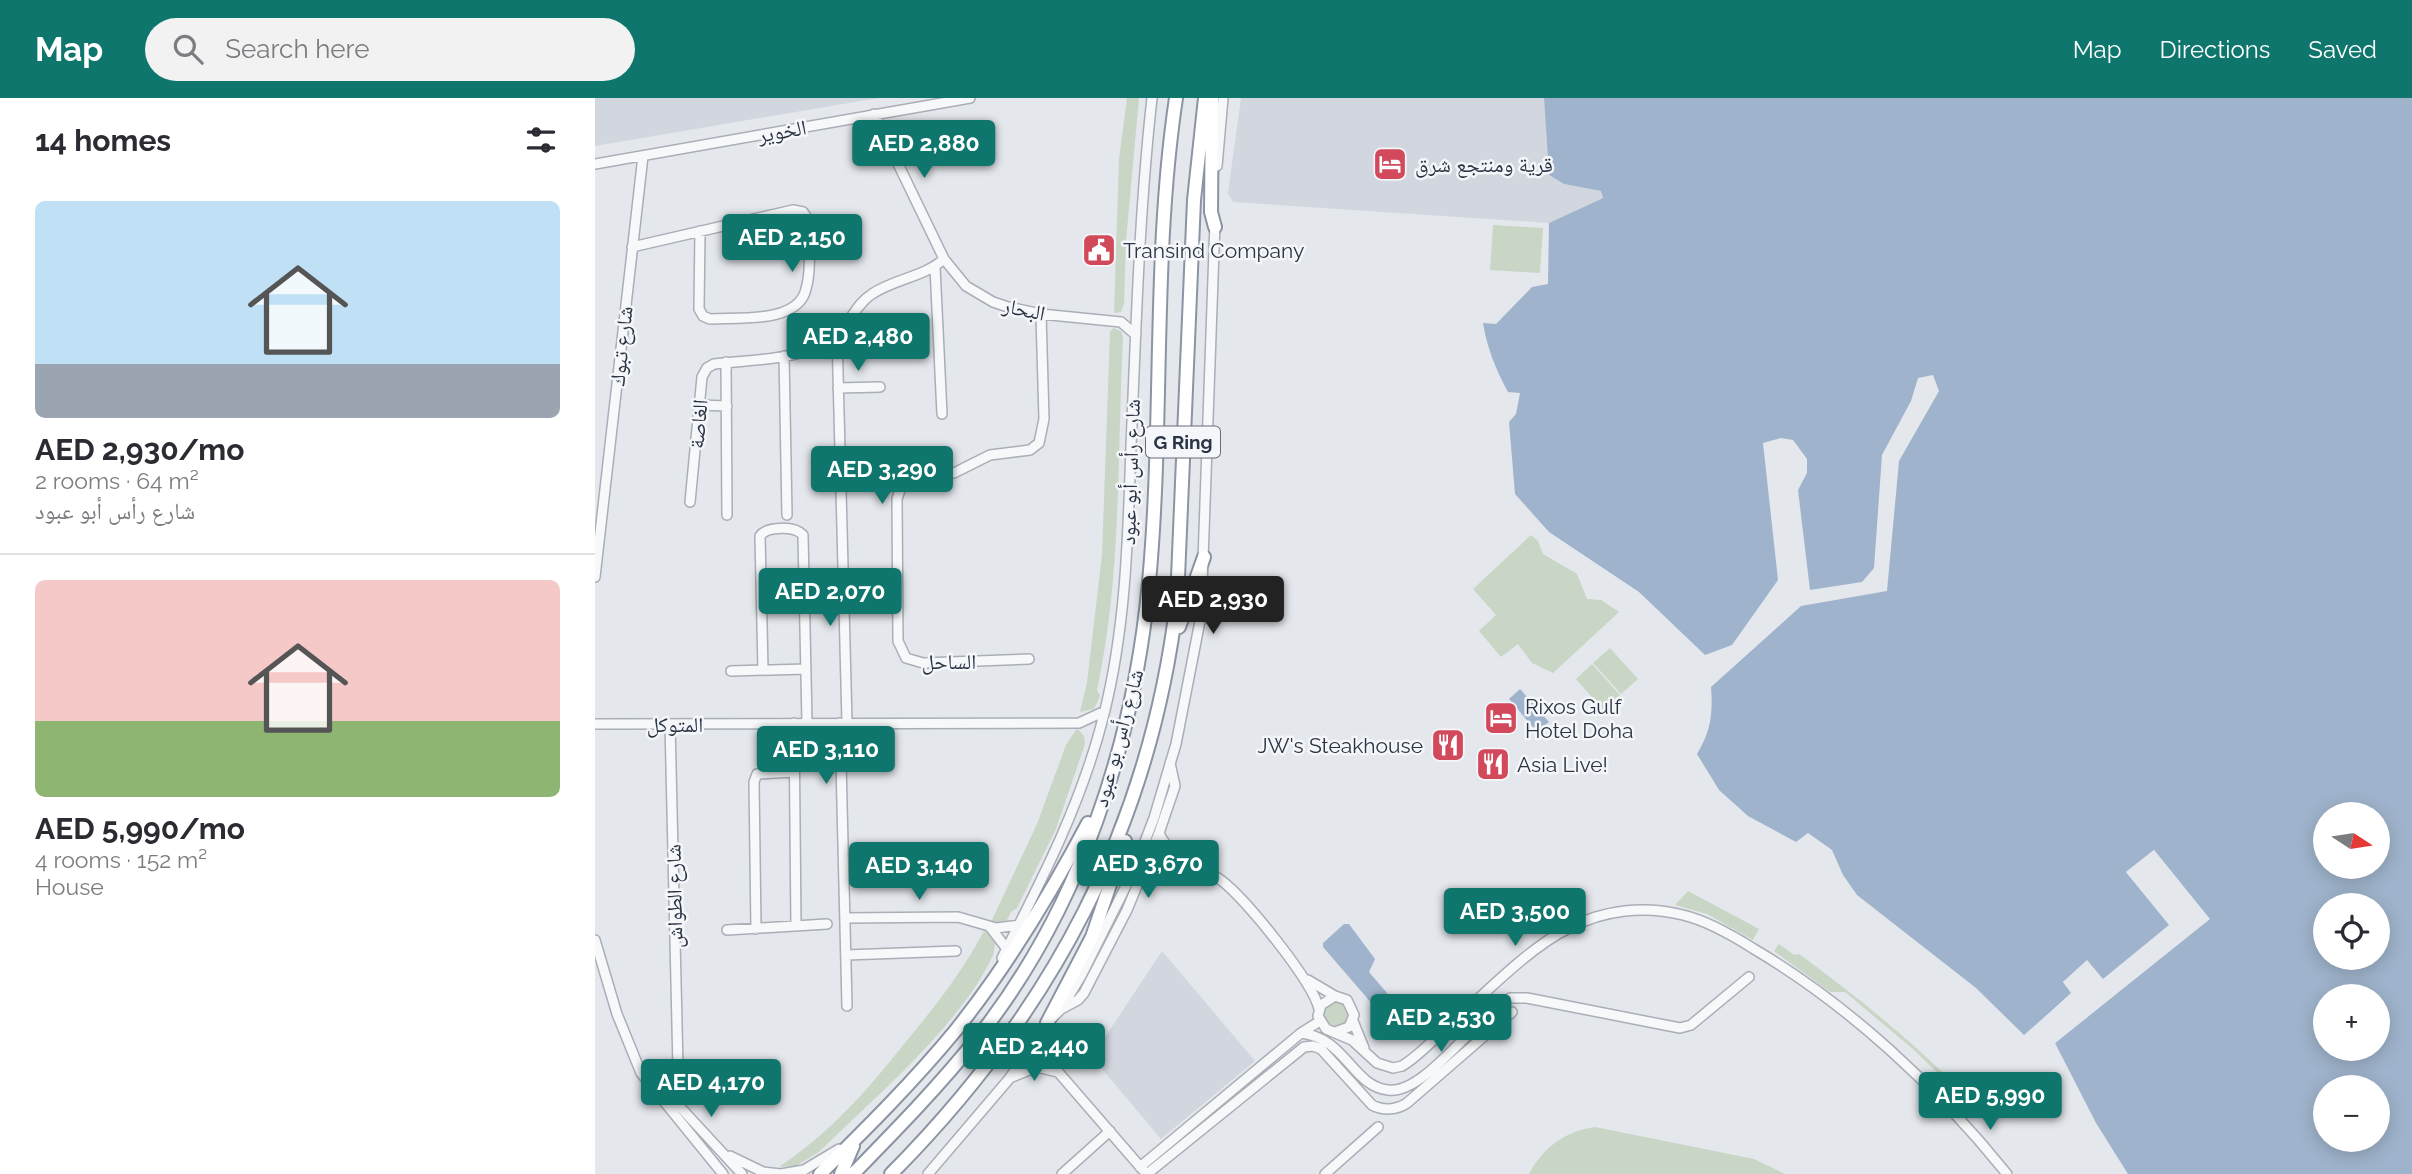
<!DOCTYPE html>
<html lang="en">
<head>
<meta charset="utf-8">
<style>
  body { margin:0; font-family:Raleway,"Noto Naskh Arabic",sans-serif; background:#f2f2f3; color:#2b2b33; height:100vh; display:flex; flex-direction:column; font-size:26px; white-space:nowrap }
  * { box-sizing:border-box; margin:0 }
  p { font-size:23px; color:#7c7c81 }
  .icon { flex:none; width:38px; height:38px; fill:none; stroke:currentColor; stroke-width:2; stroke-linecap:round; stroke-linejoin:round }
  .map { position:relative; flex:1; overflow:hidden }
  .panel { display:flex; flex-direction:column; background:#fff; width:595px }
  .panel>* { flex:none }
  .needle { width:46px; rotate:102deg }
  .tools { position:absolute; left:1718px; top:704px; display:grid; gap:14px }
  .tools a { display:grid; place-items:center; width:77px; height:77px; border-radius:50%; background:#fff; box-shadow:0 4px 18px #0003; font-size:35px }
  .price { position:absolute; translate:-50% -60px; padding:0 16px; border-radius:7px; background:#0f766e; color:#fff; font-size:23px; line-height:46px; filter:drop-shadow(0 2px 4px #0008) }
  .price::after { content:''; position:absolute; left:50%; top:42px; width:21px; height:16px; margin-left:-10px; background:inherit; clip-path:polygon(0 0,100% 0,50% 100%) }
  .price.current { background:#222; color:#fff }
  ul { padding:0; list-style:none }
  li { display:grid; align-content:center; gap:14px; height:371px; padding:0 35px }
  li+li { border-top:2px solid #e1e1e2 }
  li span { display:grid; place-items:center; height:217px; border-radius:10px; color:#555 }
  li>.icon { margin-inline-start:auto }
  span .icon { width:126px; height:126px; fill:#fffc; stroke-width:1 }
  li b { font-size:30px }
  h2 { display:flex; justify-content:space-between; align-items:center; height:84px; padding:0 35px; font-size:30px }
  header { display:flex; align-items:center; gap:42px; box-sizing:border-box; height:98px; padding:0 35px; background:#0f766e; color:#fff }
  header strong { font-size:33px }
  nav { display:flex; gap:38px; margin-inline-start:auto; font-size:24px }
  .search { width:490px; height:63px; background:#f2f2f3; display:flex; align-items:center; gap:18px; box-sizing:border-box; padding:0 24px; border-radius:38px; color:#7c7c81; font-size:26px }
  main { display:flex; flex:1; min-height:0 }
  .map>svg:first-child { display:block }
</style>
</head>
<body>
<header>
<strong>Map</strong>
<div class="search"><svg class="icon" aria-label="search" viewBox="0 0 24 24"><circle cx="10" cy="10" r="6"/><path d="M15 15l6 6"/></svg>Search here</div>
<nav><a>Map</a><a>Directions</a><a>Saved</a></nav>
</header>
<main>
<section class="panel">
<h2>14 homes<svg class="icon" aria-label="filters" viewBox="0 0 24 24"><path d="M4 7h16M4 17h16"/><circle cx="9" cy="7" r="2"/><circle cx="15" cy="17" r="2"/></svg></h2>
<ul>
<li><span style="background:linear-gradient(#bfe0f5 75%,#9aa5b1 0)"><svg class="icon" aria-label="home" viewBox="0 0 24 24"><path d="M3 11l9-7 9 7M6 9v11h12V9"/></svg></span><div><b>AED 2,930/mo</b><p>2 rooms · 64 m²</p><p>شارع رأس أبو عبود</p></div></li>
<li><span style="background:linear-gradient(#f6c9c9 65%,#8fb573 0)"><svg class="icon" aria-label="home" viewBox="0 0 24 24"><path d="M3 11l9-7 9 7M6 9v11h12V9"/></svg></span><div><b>AED 5,990/mo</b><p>4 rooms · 152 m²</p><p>House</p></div></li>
</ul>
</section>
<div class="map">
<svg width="1817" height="1076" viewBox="0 0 1817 1076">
  <rect width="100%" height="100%" fill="#e4e7ec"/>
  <!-- built -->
  <path fill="#d2d6de" d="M 0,0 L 283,0 L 0,48 Z
    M 646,0 L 949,0 L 954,77 L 969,86 L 1006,93 L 1008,100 L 954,125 L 638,104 L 633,95 Z
    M 567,853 L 660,963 L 566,1041 L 497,959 Z"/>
  <!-- green -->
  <path fill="#c9d6c5" d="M 532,0 L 544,0 L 531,143 L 529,206 L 526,214 L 519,215 L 524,61 Z
    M 898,127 L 948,130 L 945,175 L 895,172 Z
    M 518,230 L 526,233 L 528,239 C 522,357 527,476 502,592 L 505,598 L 499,611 L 485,614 L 492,584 L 507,457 L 515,234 Z
    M 936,437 L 943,443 L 948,456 L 982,476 L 992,501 L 1006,502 L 1024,514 L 958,575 L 937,565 L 923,546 L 906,559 L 884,533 L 901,517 L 878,491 Z
    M 1015,550 L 1043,581 L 1026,596 L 998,565 Z
    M 997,566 L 1025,597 L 1008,612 L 981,581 Z
    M 482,630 L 489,638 L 490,646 L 461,731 L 422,810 L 416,814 L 411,824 L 406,826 L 396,824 L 442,726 L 471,647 Z
    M 1093,793 L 1164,831 L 1158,842 L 1112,816 L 1080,807 Z
    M 389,833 L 401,842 C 399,848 400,852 398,857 C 368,925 278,1001 224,1054 L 201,1068 L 184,1069 C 243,1029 278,985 322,930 C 348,899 370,868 389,833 Z
    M 1184,846 L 1199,857 L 1204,856 C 1260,897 1314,940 1363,990 L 1360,992 L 1318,951 L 1250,894 L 1235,894 L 1179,853 Z
    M729 916a12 12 0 1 1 24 0a12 12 0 1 1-24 0Z
    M 1000,1029 L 1159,1061 L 1190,1076 L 934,1076 C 948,1049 971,1033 1000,1029 Z"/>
  <!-- water -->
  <path fill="#9fb4cc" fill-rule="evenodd" d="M 949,0 L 1817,0 L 1817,1076 L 1533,1076 L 1501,1025 L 1460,945 L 1614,821 L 1559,752 L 1531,774 L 1575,827 L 1508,882 L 1492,863 L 1468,884 L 1477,895 L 1429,937 L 1381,890 L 1262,797 L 1248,777 L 1237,752 L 1213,735 L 1201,744 L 1153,718 L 1124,692 L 1102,656 C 1116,633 1118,615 1116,589 L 1206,508 L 1292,493 L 1304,363 L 1344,293 L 1338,277 L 1323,280 L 1316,303 L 1287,357 L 1279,470 L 1267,484 L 1215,492 L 1203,392 L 1212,375 L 1212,361 L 1198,342 L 1186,340 L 1168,345 L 1183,482 L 1137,547 L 1110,557 L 1044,494 L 954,434 L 920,396 L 914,324 L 921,316 L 925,295 L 913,294 C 901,272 892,250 888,225 L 901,226 L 937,189 L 953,186 L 954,125 L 1008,100 L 1006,93 L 969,86 L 954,77 ZM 1731,716 L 1783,716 L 1783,768 L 1731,768 ZM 1731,807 L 1783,807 L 1783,859 L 1731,859 ZM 1731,898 L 1783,898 L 1783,950 L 1731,950 ZM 1731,989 L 1783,989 L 1783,1041 L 1731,1041 Z
    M 925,591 L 954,624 L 942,634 L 914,601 Z
    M 749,826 L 754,826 L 780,861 L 774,874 L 817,924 L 818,932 L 812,937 L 804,937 L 728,849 L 728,845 Z"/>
  <!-- pier -->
  <path fill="#e4e7ec" d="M 1559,752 L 1615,821 L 1460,945 L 1456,945 L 1610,820 L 1558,757 L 1536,775 L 1577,825 L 1577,829 L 1509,885 L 1505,884 L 1492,867 L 1473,885 L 1480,893 L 1479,897 L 1432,939 L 1427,940 L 1476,895 L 1468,884 L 1492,862 L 1508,881 L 1574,827 L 1531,774 Z"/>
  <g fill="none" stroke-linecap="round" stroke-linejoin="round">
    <!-- minor casing -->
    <g stroke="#a9aeb7" stroke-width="12">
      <path id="minor" d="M 279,16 L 349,161 L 371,188 L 398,204 L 413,209 L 446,216 L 526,224 L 541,237
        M 0,66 L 375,0
        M 622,68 L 628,0
        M 37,149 L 198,112 L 208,114 L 213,121 C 213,143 217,170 211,191 C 203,226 143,219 115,221 L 108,218 L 104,211 L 105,133
        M 340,169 L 347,316
        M 242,236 L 252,625
        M 189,258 L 192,417
        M 131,264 L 132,417
        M 243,290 L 285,289
        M 104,307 L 132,308
        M 95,404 L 107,279 L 112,270 L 119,266 C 158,261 210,264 242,236 C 256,224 261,206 277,196 C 299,181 329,179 349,161
        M 0,479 L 48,58
        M 434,561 L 328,565 L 311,560 L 303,543 L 302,401 L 309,380 L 320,375 L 359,375 L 395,357 L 435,352 L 444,345 L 449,321 L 446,216
        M 168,572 L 165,438 C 172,428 200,428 208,437 L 212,625
        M 136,573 L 211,571
        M 199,625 L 201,828
        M 245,625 L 252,908
        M 0,626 L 484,625 L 510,613
        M 75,626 L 83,970
        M 564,735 C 575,761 606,766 627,783 C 651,801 718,884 724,911
        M 554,762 L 570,758 L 583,759
        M 250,820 L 363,819 L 401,830 L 425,827
        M 395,829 L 412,851
        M 161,831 L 159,684 L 162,676 L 199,674
        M 132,832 L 232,826
        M 0,842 L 22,916 L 46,975 L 128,1076
        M 251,857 L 361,853
        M 407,860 C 447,782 488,702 509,616 C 531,529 533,438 536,348 C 541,232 544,116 557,0
        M 713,882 L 740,898
        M 466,911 L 483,902 L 489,895 L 532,812 L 564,735 L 580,688 L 575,665
        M 758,923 L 769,950
        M 447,934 L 451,955 L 464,975 L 548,1072
        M 740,934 L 754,929 L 759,917 L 752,902 L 740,898 L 726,907 L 723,918 L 731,931 L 757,942 L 782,965 L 798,970 L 807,968 C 822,959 834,946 847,934 C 884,902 931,851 974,830 C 1009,812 1049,807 1088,817 C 1113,823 1137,837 1159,851 C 1255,908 1342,989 1412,1076
        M 706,935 C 751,940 757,988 793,992 C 830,997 881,918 915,900 L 932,900 L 1085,930 L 1096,927 L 1154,879
        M 417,979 L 442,969 L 463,974
        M 70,1000 L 86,1010 L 147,1076
        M 135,1058 L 168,1074 L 185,1076
        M 545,1069 L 706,935 L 725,923
        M 186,1076 L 209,1072 L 244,1051
        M 333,1076 L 414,981 L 452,925 L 466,911 L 486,878 L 539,772 L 559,720 L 581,646 L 606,518 L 620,124
        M 467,1076 L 515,1033
        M 552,1076 L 709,949 L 718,948 L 726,951 L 777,1007 C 788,1013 802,1012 812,1005 L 917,914
        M 730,1076 L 783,1029"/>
    </g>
    <!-- highway casing -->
    <g stroke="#8b94a3" stroke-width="16">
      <path id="highway" d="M 617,0 L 616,114 L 620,129
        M 584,529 L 609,459
        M 452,925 L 497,839 L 530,743
        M 225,1076 C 272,1030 319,983 361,932 C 412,868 455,797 493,725
        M 246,1076 L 258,1048
        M 258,1076 C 302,1031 345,987 384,938 C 485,810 539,645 554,484 C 569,323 557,160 581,0
        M 296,1076 C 456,915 555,730 582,503 L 599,102 L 610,0"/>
    </g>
    <!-- minor -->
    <use href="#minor" stroke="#f7f8fa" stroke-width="9"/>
    <!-- highway -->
    <use href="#highway" stroke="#fff" stroke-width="12"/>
  </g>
  <!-- icons -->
  <defs>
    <g id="hotel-square" transform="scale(1.75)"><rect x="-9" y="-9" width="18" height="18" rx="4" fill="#d1495b" stroke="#f4f6f9"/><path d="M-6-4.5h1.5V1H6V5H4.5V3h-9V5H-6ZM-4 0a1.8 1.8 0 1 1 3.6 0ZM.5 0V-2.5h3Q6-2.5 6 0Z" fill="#fff"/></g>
    <g id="civic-square" transform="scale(1.75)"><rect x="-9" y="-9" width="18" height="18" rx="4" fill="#d1495b" stroke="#f4f6f9"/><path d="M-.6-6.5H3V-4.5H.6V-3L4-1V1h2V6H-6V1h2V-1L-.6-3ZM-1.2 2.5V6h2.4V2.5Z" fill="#fff"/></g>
    <g id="restaurant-square" transform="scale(1.75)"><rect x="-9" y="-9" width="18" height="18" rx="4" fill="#d1495b" stroke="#f4f6f9"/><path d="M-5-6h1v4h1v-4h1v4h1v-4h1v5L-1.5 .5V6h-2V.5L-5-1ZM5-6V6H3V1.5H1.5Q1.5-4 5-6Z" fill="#fff"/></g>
  </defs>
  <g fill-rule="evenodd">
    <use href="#hotel-square" x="795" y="66"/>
    <use href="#civic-square" x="504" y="152"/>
    <use href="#hotel-square" x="906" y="620"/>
    <use href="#restaurant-square" x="853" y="647"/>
    <use href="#restaurant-square" x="898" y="666"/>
  </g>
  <g text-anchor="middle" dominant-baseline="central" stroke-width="5" stroke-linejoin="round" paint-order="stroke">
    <!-- shield labels -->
    <rect fill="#f4f6f9" stroke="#676e7b" stroke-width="2" x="551" y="328.5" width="74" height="31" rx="5"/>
    <g font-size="19" font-weight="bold" fill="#2b3445">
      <text x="588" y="344">G Ring</text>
    </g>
    <!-- street labels -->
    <g font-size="21" fill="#2b3445" stroke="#f4f6f9">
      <text transform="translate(187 33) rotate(-10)">الخوير</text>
      <text transform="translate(429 211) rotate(12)">البحار</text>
      <text transform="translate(26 248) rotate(-84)">شارع تبوك</text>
      <text transform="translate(103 326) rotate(-85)">الغاصة</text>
      <text transform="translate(535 374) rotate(-88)">شارع رأس أبو عبود</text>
      <text x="354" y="563">الساحل</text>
      <text x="80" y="626">المتوكل</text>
      <text transform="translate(523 640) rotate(-75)">شارع رأس بو عبود</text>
      <text transform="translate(79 798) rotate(-91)">شارع الطواش</text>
    </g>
    <!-- poi labels -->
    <g font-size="21" fill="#2b3445" stroke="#f4f6f9" text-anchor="start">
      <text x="820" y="66">قرية ومنتجع شرق</text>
      <text x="528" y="152">Transind Company</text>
      <text x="930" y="608">Rixos Gulf<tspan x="930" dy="24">Hotel Doha</tspan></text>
      <text x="828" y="647" text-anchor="end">JW's Steakhouse</text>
      <text x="922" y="666">Asia Live!</text>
    </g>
  </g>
</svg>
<div class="tools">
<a><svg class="needle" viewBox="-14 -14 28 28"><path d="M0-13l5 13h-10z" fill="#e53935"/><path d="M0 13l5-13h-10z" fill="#7c7c81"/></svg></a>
<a><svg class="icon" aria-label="locate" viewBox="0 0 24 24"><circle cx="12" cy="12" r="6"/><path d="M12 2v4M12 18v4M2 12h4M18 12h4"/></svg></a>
<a>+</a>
<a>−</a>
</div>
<b class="price" style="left:329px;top:82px">AED 2,880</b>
<b class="price" style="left:197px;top:176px">AED 2,150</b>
<b class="price" style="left:263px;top:275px">AED 2,480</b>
<b class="price" style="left:287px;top:408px">AED 3,290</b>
<b class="price" style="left:235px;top:530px">AED 2,070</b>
<b class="price current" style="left:618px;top:538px">AED 2,930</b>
<b class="price" style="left:231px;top:688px">AED 3,110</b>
<b class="price" style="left:553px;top:802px">AED 3,670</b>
<b class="price" style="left:324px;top:804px">AED 3,140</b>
<b class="price" style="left:920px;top:850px">AED 3,500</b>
<b class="price" style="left:846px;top:956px">AED 2,530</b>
<b class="price" style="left:439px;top:985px">AED 2,440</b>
<b class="price" style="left:116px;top:1021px">AED 4,170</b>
<b class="price" style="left:1395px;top:1034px">AED 5,990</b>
</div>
</main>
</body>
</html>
